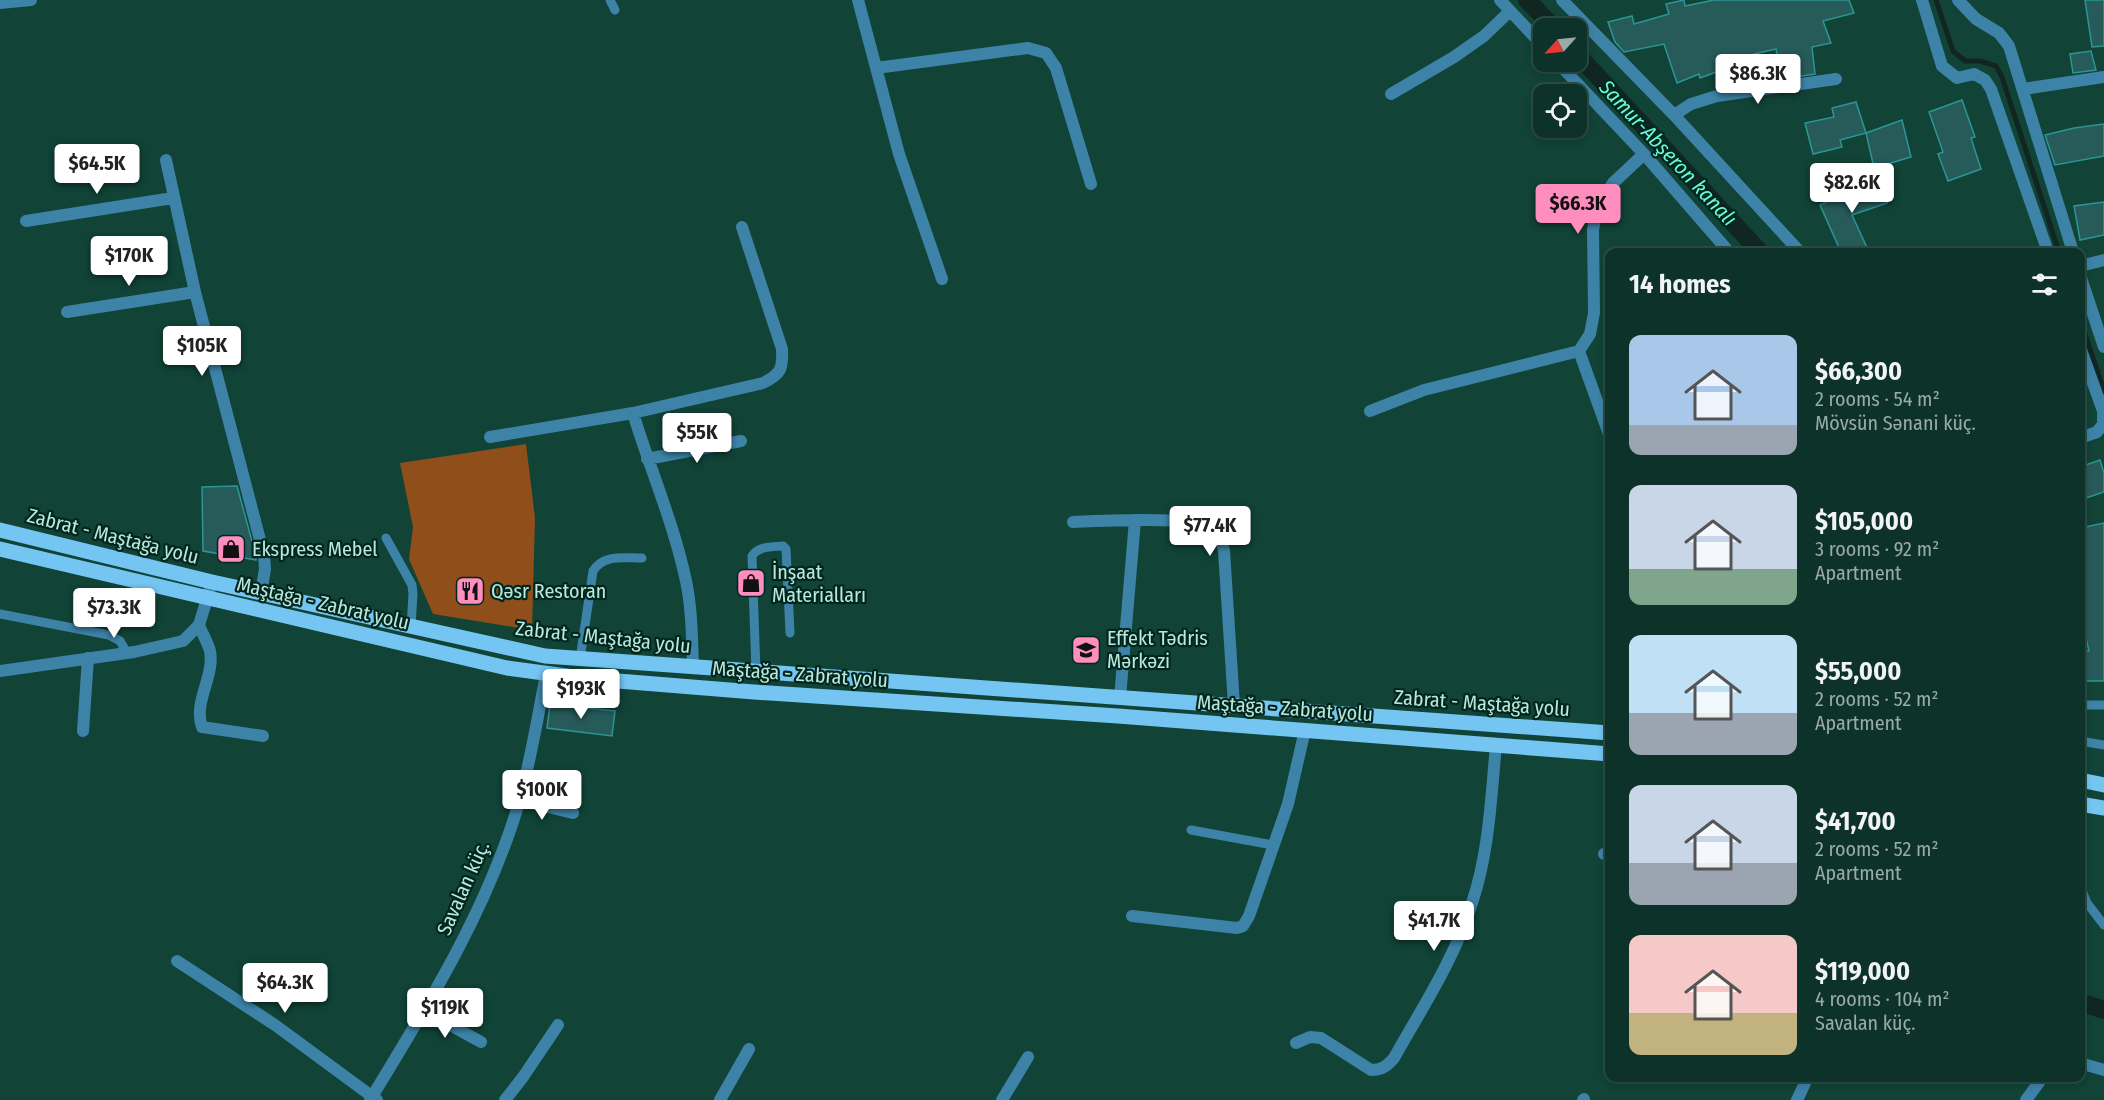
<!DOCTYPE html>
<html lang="en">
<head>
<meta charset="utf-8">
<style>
  body { margin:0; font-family:"Fira Sans Condensed",sans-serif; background:#1b3e35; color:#f1f3f6; height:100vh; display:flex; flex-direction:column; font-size:22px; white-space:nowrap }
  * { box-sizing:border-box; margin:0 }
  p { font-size:20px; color:#9aaaa8 }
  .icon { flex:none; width:33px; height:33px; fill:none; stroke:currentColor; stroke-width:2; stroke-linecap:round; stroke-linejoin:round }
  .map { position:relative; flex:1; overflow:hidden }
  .details { position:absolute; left:1605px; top:248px; width:480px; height:834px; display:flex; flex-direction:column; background:#0d3229; border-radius:12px; box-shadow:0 3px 9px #0003,0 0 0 2px #2d4d46 }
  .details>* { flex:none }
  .needle { width:39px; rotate:243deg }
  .buttons { position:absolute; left:1533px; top:18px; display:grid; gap:12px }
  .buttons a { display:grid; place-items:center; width:54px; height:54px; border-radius:12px; background:#0d3229; box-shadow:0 3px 9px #0003,0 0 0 2px #2d4d46; font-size:30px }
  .price { position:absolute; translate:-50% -51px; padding:0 14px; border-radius:6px; background:#fff; color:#222; font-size:20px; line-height:39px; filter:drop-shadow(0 2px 3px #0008) }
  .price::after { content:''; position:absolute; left:50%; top:36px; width:18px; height:14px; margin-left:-9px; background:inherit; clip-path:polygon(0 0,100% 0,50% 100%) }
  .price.current { background:#fe8ebd; color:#111 }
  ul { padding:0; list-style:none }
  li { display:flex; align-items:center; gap:18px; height:150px; padding:0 24px }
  li span { display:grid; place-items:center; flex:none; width:168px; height:120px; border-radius:12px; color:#555 }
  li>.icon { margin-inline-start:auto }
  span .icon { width:72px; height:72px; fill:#fffc; stroke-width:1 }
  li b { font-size:26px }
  h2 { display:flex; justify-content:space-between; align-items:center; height:72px; padding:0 24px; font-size:26px }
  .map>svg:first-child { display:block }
</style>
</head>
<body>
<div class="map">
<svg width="2104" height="1100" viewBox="0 0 2104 1100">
  <rect width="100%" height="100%" fill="#114337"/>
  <!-- green -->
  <path fill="#904e1b" d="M 526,444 L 535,518 L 532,630 L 433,614 L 409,559 L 413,527 L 400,463 Z"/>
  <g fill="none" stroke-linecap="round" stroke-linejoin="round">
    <!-- stream -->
    <path stroke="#122621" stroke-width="5" d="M 1936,0 L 1953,51 L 1965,61 L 1980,61 L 1996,66 L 2002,77 L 2059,252
      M 2080,319 L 2104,391"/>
    <!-- canal -->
    <path stroke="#122621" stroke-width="18" d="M 1527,0 L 1554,28
      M 1576,53 L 1760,252
      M 2080,1002 L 2104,1010"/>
  </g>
  <!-- building -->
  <path fill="#265b5a" stroke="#2b9695" stroke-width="1.5" d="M 1684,0 L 1685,6 L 1714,0 L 1849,0 L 1854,13 L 1823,21 L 1831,43 L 1812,47 L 1815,74 L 1781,79 L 1776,49 L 1728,60 L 1730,67 L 1700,78 L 1699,74 L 1677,83 L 1664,44 L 1624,52 L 1615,42 L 1608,22 L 1632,16 L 1634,24 L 1669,14 L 1666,4 Z
    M 2085,0 L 2104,0 L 2104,46 L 2092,47 Z
    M 2091,51 L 2096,70 L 2073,73 L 2070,54 Z
    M 1962,100 L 1975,137 L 1971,138 L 1981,169 L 1948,181 L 1938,154 L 1943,152 L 1929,112 Z
    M 1856,102 L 1866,133 L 1840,140 L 1842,147 L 1813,154 L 1805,123 L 1834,117 L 1832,108 Z
    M 1902,120 L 1911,157 L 1874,168 L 1866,133 Z
    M 2104,124 L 2104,156 L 2055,165 L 2045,135 L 2074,128 Z
    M 1876,177 L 1887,203 L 1852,215 L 1869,252 L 1841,252 L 1820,205 Z
    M 2104,202 L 2104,235 L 2080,240 L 2074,206 Z
    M 2100,460 L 2104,473 L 2104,492 L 2080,500 L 2080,467 Z
    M 237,486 L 256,556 L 256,560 L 203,551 L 202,487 Z
    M 2104,523 L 2104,681 L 2080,681 L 2080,651 L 2089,651 L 2080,613 L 2080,528 Z
    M 550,704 L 615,711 L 612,736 L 547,728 Z"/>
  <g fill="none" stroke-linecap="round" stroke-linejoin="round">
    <!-- service -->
    <path stroke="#3d83a8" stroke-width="9" d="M 610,0 L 615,10
      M 386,538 L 412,585 L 413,594 L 411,627
      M 0,614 L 109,635 L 120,641 L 127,653
      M 580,659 L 593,571 C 604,554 623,558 642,558
      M 756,672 L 752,556 C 758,546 772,547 783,546 L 786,549 L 790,633
      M 2080,705 L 2104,705
      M 2080,741 L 2104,745
      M 1191,830 L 1273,845
      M 2080,886 L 2087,903 L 2104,925"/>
    <!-- minor -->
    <path stroke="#3d83a8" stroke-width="12" d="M 858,0 L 899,154 L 942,279
      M 1500,0 L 1544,47
      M 1562,0 L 1674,115 L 1800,252
      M 1922,0 L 1942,66 L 1957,78 L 1974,74 L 1985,80 L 1991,89 L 2048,252
      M 1958,0 L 1976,19 L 1999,33 L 2009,46 L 2073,252
      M 0,3 L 31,0
      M 1557,62 L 1644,154 L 1729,252
      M 876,68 L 1028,48 L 1046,53 L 1056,68 L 1091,184
      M 2023,89 L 2104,77
      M 1391,94 L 1454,57 L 1484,36 L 1510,11
      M 1674,115 L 1691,104 L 1717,96 L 1836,79
      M 166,160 L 195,292 L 264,555 L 265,569 L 261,593
      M 26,221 L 173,198
      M 2080,266 L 2104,260
      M 2080,275 L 2104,347
      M 67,312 L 195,292
      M 2080,347 L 2103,411 L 2103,424 L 2097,432 L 2080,438
      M 1579,351 L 1590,334 L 1594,313 L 1593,229 L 1599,204 L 1613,183 L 1644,154
      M 1370,411 L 1424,390 L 1579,351 L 1610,437
      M 633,413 C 650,469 674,524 686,581 C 692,609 692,639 693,668
      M 490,437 L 633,413 L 763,383 C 781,374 783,369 782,349 L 742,227
      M 647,459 L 741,441
      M 1073,522 C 1096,521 1196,516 1212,527 C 1220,533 1222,541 1224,551 L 1234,705
      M 199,625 C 202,633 208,643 210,651 C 215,676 193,702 202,727 L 263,736
      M 1120,698 L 1135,520
      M 83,731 L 88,658
      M 519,800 L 573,813
      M 1604,854 L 1610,855
      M 1132,916 L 1237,928 L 1243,926 L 1249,916 L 1288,804 L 1305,730
      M 177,961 L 275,1025 L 377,1100
      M 423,1010 L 481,1042
      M 1296,1043 L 1310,1037 L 1321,1038 L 1371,1070 C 1382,1070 1387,1066 1394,1058 C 1422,1008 1455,958 1472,903 C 1489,853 1491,798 1496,745
      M 2080,1063 L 2104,1070
      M 370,1100 C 428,1005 489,907 520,799 C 531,758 538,716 546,674
      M 505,1100 L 523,1077 L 558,1025
      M 720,1100 L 749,1049
      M 1002,1100 L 1028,1057
      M 1583,1100 L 1584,1099
      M 1797,1100 L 1808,1077"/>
    <!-- tertiary -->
    <path stroke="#3d83a8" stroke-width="12" d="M 0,671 L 134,652 L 183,641 L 199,625 L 210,589
      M 2026,1100 L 2043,1077"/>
    <!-- primary -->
    <path stroke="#74c5f2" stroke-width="15" d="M 0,530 L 212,582 L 545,656 L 1610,733
      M 0,549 L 507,668 L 581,678 L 754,692 L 1118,716 L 1610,754
      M 2080,780 L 2104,785
      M 2080,804 L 2104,808"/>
  </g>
  <!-- icons -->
  <defs>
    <g id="shop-square" transform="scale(1.5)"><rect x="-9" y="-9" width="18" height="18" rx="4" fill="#fe8ebd" stroke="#00271f"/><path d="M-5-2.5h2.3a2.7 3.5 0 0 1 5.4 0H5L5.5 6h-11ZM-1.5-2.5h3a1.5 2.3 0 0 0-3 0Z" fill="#111"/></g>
    <g id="restaurant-square" transform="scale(1.5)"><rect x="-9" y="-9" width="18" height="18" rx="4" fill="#fe8ebd" stroke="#00271f"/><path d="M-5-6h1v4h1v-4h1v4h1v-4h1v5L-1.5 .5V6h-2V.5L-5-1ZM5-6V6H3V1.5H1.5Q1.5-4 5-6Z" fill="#111"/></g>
    <g id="university-square" transform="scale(1.5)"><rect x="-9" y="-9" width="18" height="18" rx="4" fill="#fe8ebd" stroke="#00271f"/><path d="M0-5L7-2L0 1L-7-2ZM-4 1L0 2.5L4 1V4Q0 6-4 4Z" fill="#111"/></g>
  </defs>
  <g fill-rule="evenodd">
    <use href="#shop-square" x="231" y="549"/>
    <use href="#shop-square" x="751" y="583"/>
    <use href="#restaurant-square" x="470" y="591"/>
    <use href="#university-square" x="1086" y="650"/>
  </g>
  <g text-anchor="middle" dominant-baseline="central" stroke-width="4.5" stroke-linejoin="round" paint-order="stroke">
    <!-- street labels -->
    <g font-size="20" fill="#bde7da" stroke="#00271f">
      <text transform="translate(113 536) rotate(14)">Zabrat - Maştağa yolu</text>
      <text transform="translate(323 603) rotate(13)">Maştağa - Zabrat yolu</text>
      <text transform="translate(603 637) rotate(6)">Zabrat - Maştağa yolu</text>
      <text transform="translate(800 674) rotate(4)">Maştağa - Zabrat yolu</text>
      <text transform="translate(1482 703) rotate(4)">Zabrat - Maştağa yolu</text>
      <text transform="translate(1285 708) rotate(4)">Maştağa - Zabrat yolu</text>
      <text transform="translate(463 888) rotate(-66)">Savalan küç.</text>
    </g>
    <!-- poi labels -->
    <g font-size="20" fill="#bde7da" stroke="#00271f" text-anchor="start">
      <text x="252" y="549">Ekspress Mebel</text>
      <text x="772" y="572">İnşaat<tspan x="772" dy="23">Materialları</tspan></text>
      <text x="491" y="591">Qəsr Restoran</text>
      <text x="1107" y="638">Effekt Tədris<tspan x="1107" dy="23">Mərkəzi</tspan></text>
    </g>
    <!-- water labels -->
    <g font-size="21" font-style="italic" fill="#68fad7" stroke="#00271f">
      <text transform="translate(1668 153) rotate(47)">Samur-Abşeron kanalı</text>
    </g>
  </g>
</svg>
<div class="buttons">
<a><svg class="needle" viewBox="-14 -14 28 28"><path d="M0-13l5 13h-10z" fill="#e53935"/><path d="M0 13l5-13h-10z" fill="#9aaaa8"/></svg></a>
<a><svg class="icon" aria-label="locate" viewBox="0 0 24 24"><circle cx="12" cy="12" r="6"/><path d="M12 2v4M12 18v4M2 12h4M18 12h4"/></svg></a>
</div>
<b class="price" style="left:1758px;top:105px">$86.3K</b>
<b class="price" style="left:97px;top:195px">$64.5K</b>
<b class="price" style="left:1852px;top:214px">$82.6K</b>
<b class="price current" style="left:1578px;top:235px">$66.3K</b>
<b class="price" style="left:129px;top:287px">$170K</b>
<b class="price" style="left:202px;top:377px">$105K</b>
<b class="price" style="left:697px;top:464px">$55K</b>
<b class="price" style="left:1210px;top:557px">$77.4K</b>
<b class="price" style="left:114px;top:639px">$73.3K</b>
<b class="price" style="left:581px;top:720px">$193K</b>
<b class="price" style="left:542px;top:821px">$100K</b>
<b class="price" style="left:1434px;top:952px">$41.7K</b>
<b class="price" style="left:285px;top:1014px">$64.3K</b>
<b class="price" style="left:445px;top:1039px">$119K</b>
<section class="details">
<h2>14 homes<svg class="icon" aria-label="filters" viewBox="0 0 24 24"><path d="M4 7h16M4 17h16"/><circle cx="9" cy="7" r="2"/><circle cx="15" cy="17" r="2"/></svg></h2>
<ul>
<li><span style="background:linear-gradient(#a9c7e8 75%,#9aa5b1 0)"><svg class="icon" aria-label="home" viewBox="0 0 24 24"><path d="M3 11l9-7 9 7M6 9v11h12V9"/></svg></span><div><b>$66,300</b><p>2 rooms · 54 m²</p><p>Mövsün Sənani küç.</p></div></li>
<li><span style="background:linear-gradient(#c9d6e8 70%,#7fa58c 0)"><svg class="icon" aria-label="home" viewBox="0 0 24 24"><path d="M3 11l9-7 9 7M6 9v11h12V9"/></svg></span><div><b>$105,000</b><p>3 rooms · 92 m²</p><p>Apartment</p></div></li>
<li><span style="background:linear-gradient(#bfe0f5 65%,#9aa5b1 0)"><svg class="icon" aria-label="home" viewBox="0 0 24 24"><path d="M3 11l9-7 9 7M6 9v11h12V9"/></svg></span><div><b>$55,000</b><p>2 rooms · 52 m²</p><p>Apartment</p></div></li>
<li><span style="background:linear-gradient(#c9d6e8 65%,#9aa5b1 0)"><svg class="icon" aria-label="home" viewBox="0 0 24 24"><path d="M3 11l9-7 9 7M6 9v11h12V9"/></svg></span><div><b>$41,700</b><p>2 rooms · 52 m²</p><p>Apartment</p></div></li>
<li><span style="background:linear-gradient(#f6c9c9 65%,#c2b280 0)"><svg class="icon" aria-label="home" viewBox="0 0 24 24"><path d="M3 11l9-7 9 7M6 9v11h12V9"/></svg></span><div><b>$119,000</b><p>4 rooms · 104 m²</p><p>Savalan küç.</p></div></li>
</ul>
</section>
</div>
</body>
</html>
